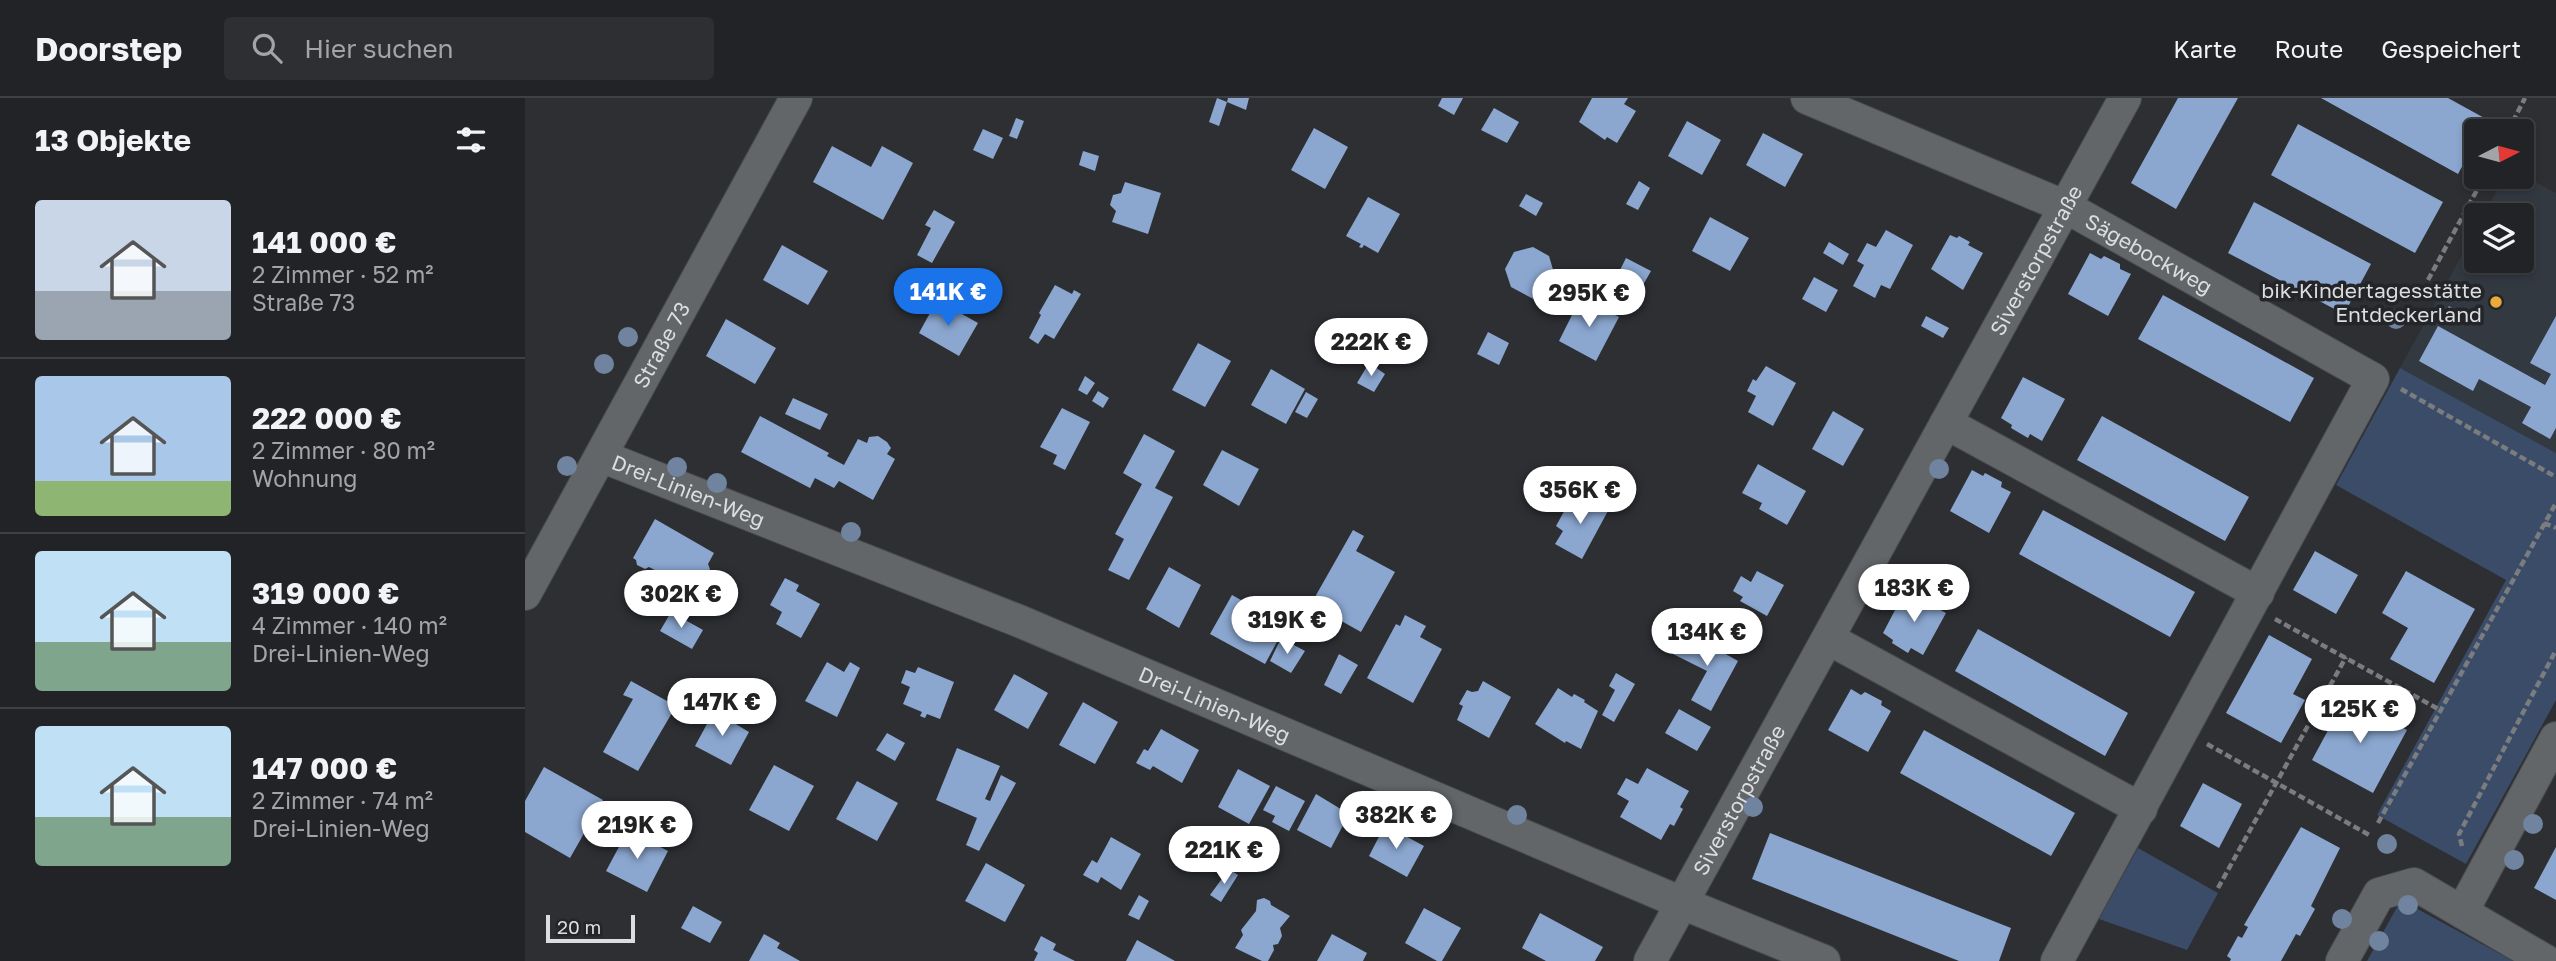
<!DOCTYPE html>
<html lang="de">
<head>
<meta charset="utf-8">
<style>
  body { margin:0; font-family:"Golos Text",sans-serif; background:#2e2f32; color:#f1f3f6; height:100vh; display:flex; flex-direction:column; font-size:26px; white-space:nowrap }
  * { box-sizing:border-box; margin:0 }
  p { font-size:23px; color:#a2a4a7 }
  .icon { flex:none; width:38px; height:38px; fill:none; stroke:currentColor; stroke-width:2; stroke-linecap:round; stroke-linejoin:round }
  .map { position:relative; flex:1; overflow:hidden }
  .side { display:flex; flex-direction:column; background:#222326; width:525px }
  .side>* { flex:none }
  .needle { width:46px; rotate:84deg }
  .fabs { position:absolute; left:1939px; top:21px; display:grid; gap:14px }
  .fabs a { display:grid; place-items:center; width:70px; height:70px; border-radius:7px; background:#222326; box-shadow:0 4px 10px #0003,0 0 0 2px #3f4043; font-size:35px }
  .scale { position:absolute; left:21px; bottom:18px; width:89px; box-sizing:border-box; padding-left:7px; border:4px solid #dbdddf; border-top:0; font-size:19px; line-height:24px; white-space:nowrap; color:#dbdddf; -webkit-text-stroke:5px #232529; paint-order:stroke }
  .price { position:absolute; translate:-50% -60px; padding:0 16px; border-radius:24px; background:#fff; color:#222; font-size:23px; line-height:46px; filter:drop-shadow(0 2px 4px #0008) }
  .price::after { content:''; position:absolute; left:50%; top:42px; width:21px; height:16px; margin-left:-10px; background:inherit; clip-path:polygon(0 0,100% 0,50% 100%) }
  .price.on { background:#1a73e8; color:#fff }
  ul { padding:0; list-style:none }
  li { display:flex; align-items:center; gap:21px; height:175px; padding:0 35px }
  li+li { border-top:2px solid #3f4043 }
  li span { display:grid; place-items:center; flex:none; width:196px; height:140px; border-radius:7px; color:#555 }
  li>.icon { margin-inline-start:auto }
  span .icon { width:84px; height:84px; fill:#fffc; stroke-width:1 }
  li b { font-size:30px }
  h2 { display:flex; justify-content:space-between; align-items:center; height:84px; padding:0 35px; font-size:30px }
  header { display:flex; align-items:center; gap:42px; box-sizing:border-box; height:98px; padding:0 35px; background:#222326; border-bottom:2px solid #3f4043 }
  header strong { font-size:33px }
  nav { display:flex; gap:38px; margin-inline-start:auto; font-size:24px }
  .search { width:490px; height:63px; background:#2e2f32; display:flex; align-items:center; gap:18px; box-sizing:border-box; padding:0 24px; border-radius:7px; color:#a2a4a7; font-size:26px }
  main { display:flex; flex:1; min-height:0 }
  .map>svg:first-child { display:block }
</style>
</head>
<body>
<header>
<strong>Doorstep</strong>
<div class="search"><svg class="icon" aria-label="search" viewBox="0 0 24 24"><circle cx="10" cy="10" r="6"/><path d="M15 15l6 6"/></svg>Hier suchen</div>
<nav><a>Karte</a><a>Route</a><a>Gespeichert</a></nav>
</header>
<main>
<section class="side">
<h2>13 Objekte<svg class="icon" aria-label="filters" viewBox="0 0 24 24"><path d="M4 7h16M4 17h16"/><circle cx="9" cy="7" r="2"/><circle cx="15" cy="17" r="2"/></svg></h2>
<ul>
<li><span style="background:linear-gradient(#c9d6e8 65%,#9aa5b1 0)"><svg class="icon" aria-label="home" viewBox="0 0 24 24"><path d="M3 11l9-7 9 7M6 9v11h12V9"/></svg></span><div><b>141 000 €</b><p>2 Zimmer · 52 m²</p><p>Straße 73</p></div></li>
<li><span style="background:linear-gradient(#a9c7e8 75%,#8fb573 0)"><svg class="icon" aria-label="home" viewBox="0 0 24 24"><path d="M3 11l9-7 9 7M6 9v11h12V9"/></svg></span><div><b>222 000 €</b><p>2 Zimmer · 80 m²</p><p>Wohnung</p></div></li>
<li><span style="background:linear-gradient(#bfe0f5 65%,#7fa58c 0)"><svg class="icon" aria-label="home" viewBox="0 0 24 24"><path d="M3 11l9-7 9 7M6 9v11h12V9"/></svg></span><div><b>319 000 €</b><p>4 Zimmer · 140 m²</p><p>Drei-Linien-Weg</p></div></li>
<li><span style="background:linear-gradient(#bfe0f5 65%,#7fa58c 0)"><svg class="icon" aria-label="home" viewBox="0 0 24 24"><path d="M3 11l9-7 9 7M6 9v11h12V9"/></svg></span><div><b>147 000 €</b><p>2 Zimmer · 74 m²</p><p>Drei-Linien-Weg</p></div></li>
</ul>
</section>
<div class="map">
<svg width="2031" height="863" viewBox="0 0 2031 863">
  <rect width="100%" height="100%" fill="#2d2f33"/>
  <!-- built -->
  <path fill="#333941" d="M 1997,77 L 2031,95 L 2031,355 L 1875,270 L 1951,131 L 1951,163 L 1997,163 L 1997,117 L 1958,117 L 1980,79 L 1997,79 Z"/>
  <!-- green -->
  <path fill="#3a4c67" d="M 1875,270 L 2031,355 L 2031,602 L 1941,766 L 1852,717 L 1981,482 L 1811,387 Z
    M 1613,750 L 1693,795 L 1662,852 L 1574,821 Z
    M 1876,802 L 1988,863 L 1842,863 Z"/>
  <!-- building -->
  <path fill="#8ba7d0" d="M 692,0 L 702,4 L 694,28 L 684,24 Z
    M 703,0 L 724,0 L 721,12 L 702,4 Z
    M 917,0 L 938,0 L 929,17 L 913,8 Z
    M 1067,0 L 1103,0 L 1099,6 L 1111,13 L 1092,45 L 1082,39 L 1080,42 L 1054,24 Z
    M 1653,0 L 1713,0 L 1651,111 L 1606,85 Z
    M 1796,0 L 1923,0 L 1963,22 L 1957,33 L 1951,33 L 1951,43 L 1933,76 Z
    M 969,10 L 994,24 L 982,45 L 956,32 Z
    M 491,20 L 499,23 L 492,41 L 484,38 Z
    M 1162,23 L 1196,42 L 1177,77 L 1143,58 Z
    M 1773,26 L 1918,104 L 1890,155 L 1746,77 Z
    M 789,30 L 823,49 L 800,91 L 766,72 Z
    M 458,31 L 478,40 L 468,61 L 448,52 Z
    M 1238,35 L 1278,56 L 1260,89 L 1221,67 Z
    M 307,48 L 346,69 L 357,48 L 388,65 L 358,122 L 288,84 Z
    M 558,53 L 574,58 L 570,73 L 554,67 Z
    M 1114,83 L 1125,90 L 1113,112 L 1101,106 Z
    M 600,84 L 636,95 L 623,136 L 587,124 L 591,113 L 585,107 L 588,97 L 596,95 Z
    M 1001,96 L 1018,105 L 1011,118 L 994,108 Z
    M 843,99 L 875,116 L 853,155 L 839,147 L 837,150 L 834,149 L 836,146 L 821,138 Z
    M 1729,104 L 1846,166 L 1819,216 L 1703,155 Z
    M 409,112 L 430,124 L 407,165 L 392,157 L 406,130 L 400,127 Z
    M 1185,119 L 1224,140 L 1205,173 L 1167,153 Z
    M 1361,132 L 1388,147 L 1365,191 L 1356,187 L 1350,200 L 1328,188 L 1339,167 L 1332,163 L 1342,145 L 1351,149 Z
    M 1425,137 L 1432,140 L 1434,138 L 1445,144 L 1443,147 L 1458,155 L 1438,192 L 1406,171 Z
    M 1304,144 L 1324,156 L 1318,167 L 1298,155 Z
    M 257,147 L 303,173 L 283,207 L 238,182 Z
    M 1008,149 L 1024,158 L 1029,175 L 1014,204 L 986,189 L 980,171 L 989,154 Z
    M 1565,155 L 1576,161 L 1579,158 L 1595,166 L 1595,171 L 1606,176 L 1583,218 L 1543,196 Z
    M 1101,160 L 1126,173 L 1106,208 L 1083,196 Z
    M 1289,179 L 1313,192 L 1301,214 L 1277,201 Z
    M 530,187 L 547,196 L 549,192 L 556,196 L 529,241 L 520,236 L 513,246 L 504,240 L 516,217 L 514,215 Z
    M 1638,197 L 1789,280 L 1765,324 L 1613,241 Z
    M 1056,199 L 1094,219 L 1071,263 L 1034,243 Z
    M 412,202 L 453,225 L 434,258 L 394,235 Z
    M 1924,208 L 1941,218 L 1936,227 L 1919,217 Z
    M 1401,218 L 1424,230 L 1418,240 L 1396,228 Z
    M 2031,218 L 2031,330 L 2025,341 L 1997,325 L 2006,309 L 1954,281 L 1948,293 L 1894,263 L 1913,228 L 2020,287 L 2026,276 L 2005,265 Z
    M 201,221 L 251,250 L 230,286 L 181,258 Z
    M 963,234 L 984,245 L 974,267 L 952,256 Z
    M 673,245 L 706,263 L 680,309 L 647,292 Z
    M 844,265 L 860,276 L 849,294 L 832,285 Z
    M 1241,268 L 1271,285 L 1248,328 L 1223,314 L 1231,298 L 1222,293 L 1228,281 L 1231,283 Z
    M 746,271 L 780,291 L 761,326 L 726,307 Z
    M 560,278 L 570,285 L 562,297 L 553,292 Z
    M 1498,279 L 1540,301 L 1517,343 L 1505,336 L 1503,340 L 1486,330 L 1487,327 L 1476,320 Z
    M 573,293 L 584,300 L 578,310 L 567,303 Z
    M 781,294 L 793,301 L 782,320 L 770,314 Z
    M 268,300 L 303,316 L 295,332 L 260,316 Z
    M 537,310 L 565,324 L 540,372 L 528,366 L 532,357 L 515,349 Z
    M 1308,313 L 1339,331 L 1318,368 L 1287,351 Z
    M 235,318 L 304,355 L 302,358 L 319,367 L 333,341 L 342,345 L 344,339 L 353,338 L 362,344 L 366,350 L 362,356 L 370,361 L 348,402 L 314,383 L 309,390 L 290,380 L 285,390 L 216,354 Z
    M 1577,318 L 1724,399 L 1700,443 L 1552,362 Z
    M 619,336 L 650,353 L 630,390 L 648,399 L 604,482 L 583,472 L 599,441 L 590,436 L 617,386 L 598,375 Z
    M 697,352 L 734,371 L 714,408 L 678,387 Z
    M 1233,366 L 1281,393 L 1262,427 L 1234,411 L 1237,405 L 1217,395 Z
    M 1447,372 L 1458,378 L 1460,375 L 1477,384 L 1476,389 L 1486,394 L 1464,435 L 1425,413 Z
    M 1047,399 L 1064,408 L 1067,401 L 1084,411 L 1057,461 L 1030,446 L 1038,433 L 1031,428 Z
    M 1518,412 L 1670,494 L 1645,539 L 1494,456 Z
    M 130,421 L 189,455 L 183,466 L 185,471 L 181,478 L 177,479 L 169,493 L 124,469 L 120,471 L 112,467 L 111,462 L 108,460 Z
    M 828,432 L 839,438 L 831,453 L 870,474 L 836,534 L 786,506 Z
    M 1790,453 L 1833,477 L 1811,516 L 1768,492 Z
    M 644,469 L 676,487 L 654,530 L 621,511 Z
    M 1232,473 L 1259,487 L 1242,518 L 1215,503 L 1218,499 L 1208,493 L 1216,478 L 1226,484 Z
    M 1881,473 L 1950,511 L 1909,585 L 1865,561 L 1883,530 L 1857,515 Z
    M 260,480 L 274,487 L 271,493 L 295,506 L 276,540 L 251,526 L 257,514 L 245,507 Z
    M 1380,493 L 1421,515 L 1398,557 L 1386,550 L 1383,555 L 1367,545 L 1368,542 L 1358,535 Z
    M 707,497 L 750,521 L 742,535 L 753,542 L 740,566 L 685,536 Z
    M 146,514 L 178,532 L 167,551 L 135,533 Z
    M 880,517 L 901,528 L 895,539 L 917,551 L 888,605 L 842,580 L 871,526 L 875,528 Z
    M 1453,531 L 1603,615 L 1580,658 L 1430,573 Z
    M 1160,533 L 1213,563 L 1186,613 L 1166,602 L 1182,573 L 1148,556 Z
    M 1744,537 L 1787,561 L 1768,596 L 1780,602 L 1756,645 L 1701,615 Z
    M 756,540 L 780,553 L 766,575 L 745,563 Z
    M 814,556 L 833,567 L 816,596 L 799,587 Z
    M 302,564 L 319,574 L 325,564 L 335,570 L 312,619 L 280,603 Z
    M 393,569 L 429,584 L 415,621 L 402,616 L 400,620 L 395,618 L 397,614 L 378,606 L 385,589 L 376,585 L 381,572 L 390,575 Z
    M 1091,575 L 1110,586 L 1089,624 L 1077,617 L 1090,592 L 1084,588 Z
    M 489,576 L 523,595 L 503,631 L 469,612 Z
    M 106,583 L 151,608 L 113,673 L 78,654 L 108,601 L 98,597 Z
    M 958,583 L 986,599 L 964,640 L 932,622 L 938,608 L 934,606 L 942,592 L 947,594 L 953,593 Z
    M 1033,590 L 1047,599 L 1049,596 L 1060,602 L 1059,604 L 1073,613 L 1056,651 L 1041,643 L 1040,645 L 1010,626 Z
    M 1326,591 L 1336,597 L 1340,594 L 1357,603 L 1356,607 L 1366,613 L 1343,654 L 1303,632 Z
    M 1821,599 L 1882,632 L 1848,695 L 1787,662 Z
    M 558,604 L 593,624 L 570,666 L 534,647 Z
    M 1154,611 L 1186,629 L 1172,653 L 1140,635 Z
    M 189,613 L 224,634 L 206,667 L 170,648 Z
    M 636,631 L 674,652 L 657,685 L 628,668 L 625,672 L 611,665 L 619,651 L 623,653 Z
    M 1399,632 L 1550,715 L 1526,758 L 1375,675 Z
    M 362,635 L 380,645 L 370,663 L 351,652 Z
    M 432,650 L 475,668 L 460,701 L 465,703 L 476,677 L 491,685 L 454,753 L 441,747 L 452,720 L 411,702 Z
    M 249,667 L 289,688 L 264,733 L 224,712 Z
    M 19,669 L 78,702 L 45,760 L 0,734 L 0,703 Z
    M 1122,670 L 1164,693 L 1155,709 L 1158,711 L 1149,728 L 1145,726 L 1136,742 L 1095,719 L 1104,703 L 1092,696 L 1101,680 L 1113,686 Z
    M 713,671 L 745,688 L 724,726 L 693,709 Z
    M 332,683 L 373,705 L 352,743 L 311,721 Z
    M 1678,685 L 1717,706 L 1694,750 L 1655,728 Z
    M 751,688 L 780,703 L 764,733 L 747,724 L 750,718 L 738,712 Z
    M 791,696 L 824,716 L 806,750 L 772,732 Z
    M 860,727 L 899,748 L 882,779 L 844,758 Z
    M 1776,729 L 1815,750 L 1786,808 L 1790,811 L 1775,838 L 1771,836 L 1756,863 L 1705,863 L 1706,861 L 1702,858 L 1713,838 L 1717,840 L 1723,829 L 1719,827 Z
    M 103,732 L 143,753 L 122,794 L 81,773 Z
    M 1245,735 L 1486,830 L 1474,863 L 1434,863 L 1227,781 Z
    M 586,739 L 616,756 L 596,792 L 576,779 L 573,785 L 558,777 L 567,762 L 572,765 Z
    M 2031,749 L 2031,802 L 2009,790 Z
    M 461,765 L 500,787 L 480,824 L 440,803 Z
    M 704,771 L 713,777 L 696,804 L 685,797 Z
    M 614,797 L 624,803 L 614,822 L 603,817 Z
    M 739,800 L 745,803 L 746,807 L 765,818 L 755,830 L 757,838 L 753,846 L 748,847 L 749,852 L 743,863 L 737,863 L 710,850 L 718,837 L 716,832 L 731,813 L 732,802 Z
    M 168,808 L 197,824 L 185,845 L 156,830 Z
    M 899,810 L 936,830 L 917,863 L 912,863 L 880,845 Z
    M 1015,815 L 1078,849 L 1070,863 L 1021,863 L 997,850 Z
    M 239,836 L 255,845 L 252,850 L 275,863 L 224,863 Z
    M 807,836 L 842,855 L 838,863 L 792,863 Z
    M 516,838 L 531,846 L 528,852 L 550,863 L 509,863 L 513,855 L 509,852 Z
    M 612,842 L 650,863 L 601,863 Z"/>
  <g fill="none" stroke-linecap="round" stroke-linejoin="round">
    <!-- minor casing -->
    <g stroke="#484a4d" stroke-width="34">
      <g id="minor">
        <path id="s1" d="M 1282,0 L 1541,109 L 1848,281 L 1532,863"/>
        <path d="M 1421,325 L 1733,495"/>
        <path id="s2" d="M 76,358 L 494,523 L 1157,805 L 1299,863"/>
        <path id="s3" d="M 0,496 L 271,0"/>
        <path d="M 1304,541 L 1616,711"/>
        <path d="M 1937,814 L 2031,640"/>
        <path id="s4" d="M 1125,863 L 1600,0"/>
        <path d="M 1817,863 L 1854,796 L 1889,786 L 2021,863"/>
      </g>
    </g>
    <!-- path -->
    <path stroke="#7a7c7f" stroke-width="4.5" stroke-dasharray="7 3.5" stroke-linecap="butt" d="M 1983,33 L 2000,0
      M 1903,182 L 1959,79
      M 1876,291 L 2031,379
      M 2019,425 L 2031,430
      M 1750,521 L 1915,612
      M 1682,646 L 1846,738
      M 1853,725 L 2031,405
      M 1937,748 L 1934,736 L 2031,552
      M 1693,790 L 1821,559"/>
    <!-- minor -->
    <use href="#minor" stroke="#636669" stroke-width="32"/>
  </g>
  <!-- trees -->
  <g fill="#7084a0">
    <circle cx="1871" cy="221" r="10"/>
    <circle cx="103" cy="239" r="10"/>
    <circle cx="79" cy="266" r="10"/>
    <circle cx="42" cy="368" r="10"/>
    <circle cx="152" cy="369" r="10"/>
    <circle cx="1414" cy="371" r="10"/>
    <circle cx="192" cy="385" r="10"/>
    <circle cx="326" cy="434" r="10"/>
    <circle cx="1228" cy="709" r="10"/>
    <circle cx="992" cy="717" r="10"/>
    <circle cx="2008" cy="726" r="10"/>
    <circle cx="1862" cy="746" r="10"/>
    <circle cx="1989" cy="762" r="10"/>
    <circle cx="1883" cy="807" r="10"/>
    <circle cx="1817" cy="821" r="10"/>
    <circle cx="1854" cy="843" r="10"/>
  </g>
  <!-- markers -->
  <circle fill="#eaaa38" stroke="#232529" stroke-width="2.5" cx="1971" cy="204" r="7"/>
  <g text-anchor="middle" dominant-baseline="central" stroke-width="7" stroke-linejoin="round" paint-order="stroke">
    <!-- street labels -->
    <g font-size="21" fill="#dbdddf" stroke="#232529">
      <text stroke="none"><textPath href="#s1" startOffset="376">Sägebockweg</textPath></text>
      <text stroke="none"><textPath href="#s4" startOffset="800">Siverstorpstraße</textPath></text>
      <text stroke="none"><textPath href="#s3" startOffset="284">Straße 73</textPath></text>
      <text stroke="none"><textPath href="#s2" startOffset="94">Drei-Linien-Weg</textPath></text>
      <text stroke="none"><textPath href="#s2" startOffset="662">Drei-Linien-Weg</textPath></text>
      <text stroke="none"><textPath href="#s4" startOffset="184">Siverstorpstraße</textPath></text>
    </g>
    <!-- poi labels -->
    <g font-size="21" fill="#dbdddf" stroke="#232529" text-anchor="end">
      <text x="1957" y="192">bik-Kindertagesstätte<tspan x="1957" dy="24">Entdeckerland</tspan></text>
    </g>
  </g>
</svg>
<div class="fabs">
<a><svg class="needle" viewBox="-14 -14 28 28"><path d="M0-13l5 13h-10z" fill="#e53935"/><path d="M0 13l5-13h-10z" fill="#a2a4a7"/></svg></a>
<a><svg class="icon" aria-label="layers" viewBox="0 0 24 24"><path d="M12 4l9 5-9 5-9-5zM3 14l9 5 9-5"/></svg></a>
</div>
<div class="scale">20 m</div>
<b class="price on" style="left:423px;top:230px">141K €</b>
<b class="price" style="left:1064px;top:231px">295K €</b>
<b class="price" style="left:846px;top:280px">222K €</b>
<b class="price" style="left:1055px;top:428px">356K €</b>
<b class="price" style="left:1389px;top:526px">183K €</b>
<b class="price" style="left:156px;top:532px">302K €</b>
<b class="price" style="left:762px;top:558px">319K €</b>
<b class="price" style="left:1182px;top:570px">134K €</b>
<b class="price" style="left:197px;top:640px">147K €</b>
<b class="price" style="left:1835px;top:647px">125K €</b>
<b class="price" style="left:871px;top:753px">382K €</b>
<b class="price" style="left:112px;top:763px">219K €</b>
<b class="price" style="left:699px;top:788px">221K €</b>
</div>
</main>
</body>
</html>
